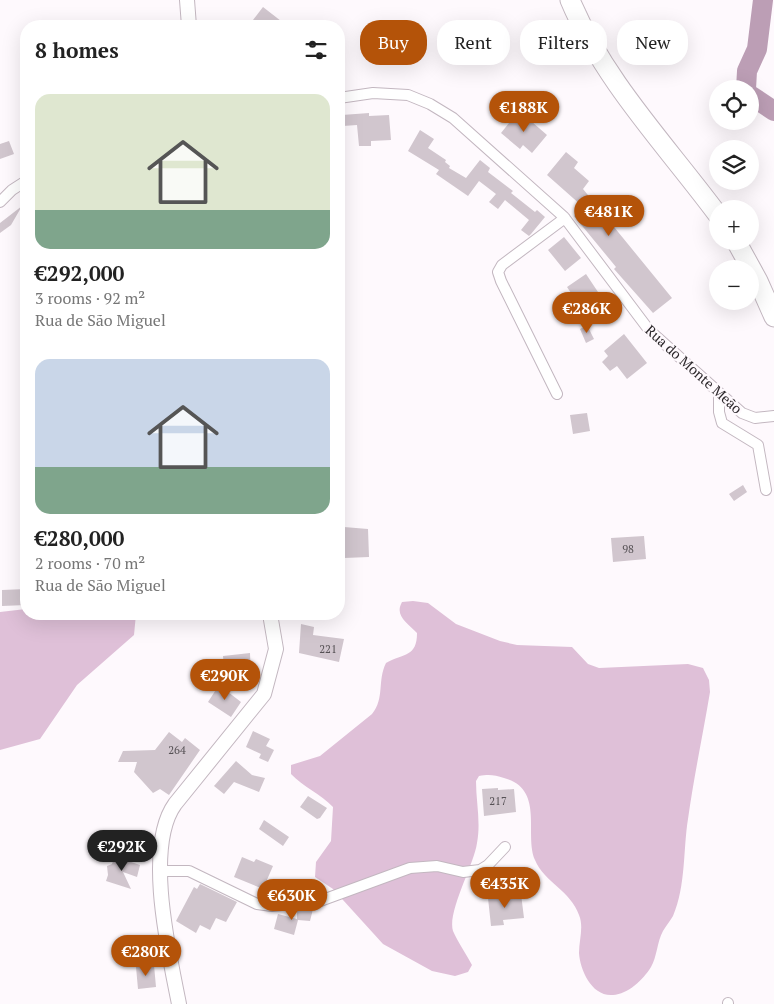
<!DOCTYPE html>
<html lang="en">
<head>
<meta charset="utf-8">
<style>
  body { margin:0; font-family:"PT Serif",serif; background:#f2f2f2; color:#222; height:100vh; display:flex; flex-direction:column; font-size:19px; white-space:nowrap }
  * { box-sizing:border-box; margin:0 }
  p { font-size:16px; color:#767676 }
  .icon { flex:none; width:28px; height:28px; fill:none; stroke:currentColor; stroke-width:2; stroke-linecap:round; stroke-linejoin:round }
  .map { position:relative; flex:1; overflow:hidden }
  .details { position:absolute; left:20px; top:20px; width:325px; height:600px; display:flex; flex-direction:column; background:#fff; border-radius:20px; box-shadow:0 5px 20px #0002 }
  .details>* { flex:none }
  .guide { position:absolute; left:360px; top:20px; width:339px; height:45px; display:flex; gap:10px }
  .fabs { position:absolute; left:709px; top:80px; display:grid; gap:10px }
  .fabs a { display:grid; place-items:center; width:50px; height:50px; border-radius:50%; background:#fff; box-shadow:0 5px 20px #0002; font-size:25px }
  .price { position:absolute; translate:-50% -42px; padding:0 11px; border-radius:18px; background:#b45309; color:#fff; font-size:16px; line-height:32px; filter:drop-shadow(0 1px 2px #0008) }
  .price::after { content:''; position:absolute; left:50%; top:30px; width:15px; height:11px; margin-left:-8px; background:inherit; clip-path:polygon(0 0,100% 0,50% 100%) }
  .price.selected { background:#222; color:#fff }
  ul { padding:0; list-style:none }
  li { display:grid; align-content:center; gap:10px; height:265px; padding:0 15px }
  li span { display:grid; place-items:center; height:155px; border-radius:15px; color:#555 }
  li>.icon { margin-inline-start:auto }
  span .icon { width:90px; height:90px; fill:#fffc; stroke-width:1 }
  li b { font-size:21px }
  h2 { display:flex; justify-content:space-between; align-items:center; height:60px; padding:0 15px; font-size:21px }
  .tag { padding:0 18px; border-radius:20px; background:#fff; box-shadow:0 5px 20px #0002; font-size:18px; line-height:45px }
  .tag.selected { background:#b45309; color:#fff }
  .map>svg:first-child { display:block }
</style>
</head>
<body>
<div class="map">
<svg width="774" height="1004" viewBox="0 0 774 1004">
  <rect width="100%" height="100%" fill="#fef9fd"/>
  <!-- forest -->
  <path fill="#dfc0d8" d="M 413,601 L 428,603 L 456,624 L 500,641 L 517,645 L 572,647 L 588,664 L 599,668 L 688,664 L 703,668 L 709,680 L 710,692 C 703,734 694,776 688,819 C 683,850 686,886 673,916 C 670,921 666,926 663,931 C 657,942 657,957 651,967 C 643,980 628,994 613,995 C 592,997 580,970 579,953 C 579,940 584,927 579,915 C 571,891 544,882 535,860 C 524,834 545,789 504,778 C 495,775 489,774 479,776 L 476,781 C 476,802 481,822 477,843 C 474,865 447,912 453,931 C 458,942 466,954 472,965 L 468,972 L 455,976 L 432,971 L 383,944 L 333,889 L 315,877 L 316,862 L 331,841 L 333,807 C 321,794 303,787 291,774 L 291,765 L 320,756 L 372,714 C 385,698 377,681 386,663 C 404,653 417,657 417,633 C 408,623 394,616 402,602 Z
    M 26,609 L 26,614 L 136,614 L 134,635 L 77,685 L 40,739 L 0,750 L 0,612 Z"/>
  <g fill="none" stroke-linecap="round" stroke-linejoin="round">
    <!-- river -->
    <path stroke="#bc9eb5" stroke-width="20" d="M 746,89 L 747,71 L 757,49 L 763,0
      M 750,95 L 774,111"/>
  </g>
  <!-- building -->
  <path fill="#d1c6ce" d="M 263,7 L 281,21 L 277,26 L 253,26 L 256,23 L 253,20 Z
    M 369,113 L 369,116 L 389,115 L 391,140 L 371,141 L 371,146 L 359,146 L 357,125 L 343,126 L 342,115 Z
    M 517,113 L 522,117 L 524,115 L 547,135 L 532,153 L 523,145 L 520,149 L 501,133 Z
    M 420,130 L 434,139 L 428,148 L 446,160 L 445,162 L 450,166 L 449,168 L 466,178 L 480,160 L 490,168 L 488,172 L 513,191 L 511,193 L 535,212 L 537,210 L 545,217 L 531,234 L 529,236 L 521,230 L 529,220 L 505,200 L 498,209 L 489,202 L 496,194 L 479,181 L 468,196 L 436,174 L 439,170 L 408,151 Z
    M 9,141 L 14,154 L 0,159 L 0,144 Z
    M 566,152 L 578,162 L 574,168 L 589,181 L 583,189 L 672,298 L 653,313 L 614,269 L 616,267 L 574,216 L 582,206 L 547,175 Z
    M 22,206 L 11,225 L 0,233 L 0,223 Z
    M 564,237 L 581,258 L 565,271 L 548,250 Z
    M 586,274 L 606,304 L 587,317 L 567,287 Z
    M 587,325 L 594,339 L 586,343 L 580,329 Z
    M 624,334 L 647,363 L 627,379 L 617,366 L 610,371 L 602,362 L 608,356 L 604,351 Z
    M 587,413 L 590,431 L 573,434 L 570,415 Z
    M 743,485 L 747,492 L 734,501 L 729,494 Z
    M 344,527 L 368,529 L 369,557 L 344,558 Z
    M 644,536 L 646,559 L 613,562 L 611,538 Z
    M 26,589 L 26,605 L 2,606 L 2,590 Z
    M 301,624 L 314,627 L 313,635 L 344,639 L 339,662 L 299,653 Z
    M 250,653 L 251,678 L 225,680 L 223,656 Z
    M 219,685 L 241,702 L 231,717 L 208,702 Z
    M 253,731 L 270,739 L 266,746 L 274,750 L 268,762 L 259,758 L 261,754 L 246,747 Z
    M 169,732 L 182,742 L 185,738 L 200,750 L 169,795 L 160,789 L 153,793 L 134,772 L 137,762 L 118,762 L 123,751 L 155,750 Z
    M 236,761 L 252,775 L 265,778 L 259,792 L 234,782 L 224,794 L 214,786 Z
    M 498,788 L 498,790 L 514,789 L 516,812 L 484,816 L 482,789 Z
    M 308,796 L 327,808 L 320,818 L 317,819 L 300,807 Z
    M 264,820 L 289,837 L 283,846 L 259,829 Z
    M 115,855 L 116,857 L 140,865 L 137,877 L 123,872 L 131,889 L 106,881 L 108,875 L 107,866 L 112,864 Z
    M 242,857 L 254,862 L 256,859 L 273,866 L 263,889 L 234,877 Z
    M 200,884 L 237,902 L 226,922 L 216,918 L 210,930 L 200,925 L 196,933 L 176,921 L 194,887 L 197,889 Z
    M 521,894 L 524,918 L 503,920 L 504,925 L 491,926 L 488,898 Z
    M 313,909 L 310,921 L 298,920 L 294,935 L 274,929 L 278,914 L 297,919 L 297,910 Z
    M 154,965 L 156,987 L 138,989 L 136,967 Z"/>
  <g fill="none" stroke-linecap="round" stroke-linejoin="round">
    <!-- street casing -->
    <g stroke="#c3b7c0" stroke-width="12">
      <path id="street" d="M 339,98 L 373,93 L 408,95 L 430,104 L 453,118 L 564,217 L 649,330 L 742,413 L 755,418 L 774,416
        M 0,202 L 12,190 L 26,181
        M 719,393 L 719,412 L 722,423 L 758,445 L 766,490
        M 557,394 L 501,281 L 498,272 L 502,265 L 565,218
        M 160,871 L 189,871 L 257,904 L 272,906 L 320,901 L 410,868 L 437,866 L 463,872 L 480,870 L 488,865 L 505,847
        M 728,1004 L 728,1003"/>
    </g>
    <!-- secondary casing -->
    <g stroke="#c3b7c0" stroke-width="16">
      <path id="secondary" d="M 187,0 L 189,26
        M 179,1004 C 169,953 144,847 175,804 L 264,694 L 276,649 L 270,614"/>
    </g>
    <!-- highway casing -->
    <g stroke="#c3b7c0" stroke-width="21">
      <path id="highway" d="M 570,0 C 604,81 666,145 718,215
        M 736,241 L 758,281 L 774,317"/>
    </g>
    <!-- street -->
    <use href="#street" stroke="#fff" stroke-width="10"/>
    <!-- secondary -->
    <use href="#secondary" stroke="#fff" stroke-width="14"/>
    <!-- highway -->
    <use href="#highway" stroke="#fff" stroke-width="19"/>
  </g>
  <g text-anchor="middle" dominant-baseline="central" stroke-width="4.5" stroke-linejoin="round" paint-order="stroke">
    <!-- number labels -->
    <g font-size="11" fill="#555054">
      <text x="628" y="549">98</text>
      <text x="328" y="649">221</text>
      <text x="177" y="750">264</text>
      <text x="498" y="801">217</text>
    </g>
    <!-- street labels -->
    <g font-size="14" fill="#2c282b" stroke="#fef9fd">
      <text transform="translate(694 369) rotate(42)">Rua do Monte Meão</text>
    </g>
  </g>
</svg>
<div class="fabs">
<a><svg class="icon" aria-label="locate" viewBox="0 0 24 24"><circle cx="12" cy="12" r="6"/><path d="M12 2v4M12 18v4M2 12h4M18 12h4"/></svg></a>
<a><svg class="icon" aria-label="layers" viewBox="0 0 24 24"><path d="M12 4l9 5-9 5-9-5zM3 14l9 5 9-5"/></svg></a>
<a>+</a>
<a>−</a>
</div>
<b class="price" style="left:524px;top:133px">€188K</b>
<b class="price" style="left:609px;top:237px">€481K</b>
<b class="price" style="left:587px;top:334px">€286K</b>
<b class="price" style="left:225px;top:701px">€290K</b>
<b class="price selected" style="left:122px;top:872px">€292K</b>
<b class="price" style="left:505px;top:909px">€435K</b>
<b class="price" style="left:292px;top:921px">€630K</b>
<b class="price" style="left:146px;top:977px">€280K</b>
<div class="guide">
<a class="tag selected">Buy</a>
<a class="tag">Rent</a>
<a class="tag">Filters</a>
<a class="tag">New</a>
</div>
<section class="details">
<h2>8 homes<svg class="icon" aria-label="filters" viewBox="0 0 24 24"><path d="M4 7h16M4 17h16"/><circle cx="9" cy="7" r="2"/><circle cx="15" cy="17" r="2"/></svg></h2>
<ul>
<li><span style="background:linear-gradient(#dfe7d0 75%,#7fa58c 0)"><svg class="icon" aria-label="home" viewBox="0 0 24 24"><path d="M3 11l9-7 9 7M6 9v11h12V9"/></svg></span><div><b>€292,000</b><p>3 rooms · 92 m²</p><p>Rua de São Miguel</p></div></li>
<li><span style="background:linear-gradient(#c9d6e8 70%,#7fa58c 0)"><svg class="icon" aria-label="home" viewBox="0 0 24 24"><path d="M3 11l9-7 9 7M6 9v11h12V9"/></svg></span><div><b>€280,000</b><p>2 rooms · 70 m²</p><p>Rua de São Miguel</p></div></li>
</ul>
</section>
</div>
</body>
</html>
